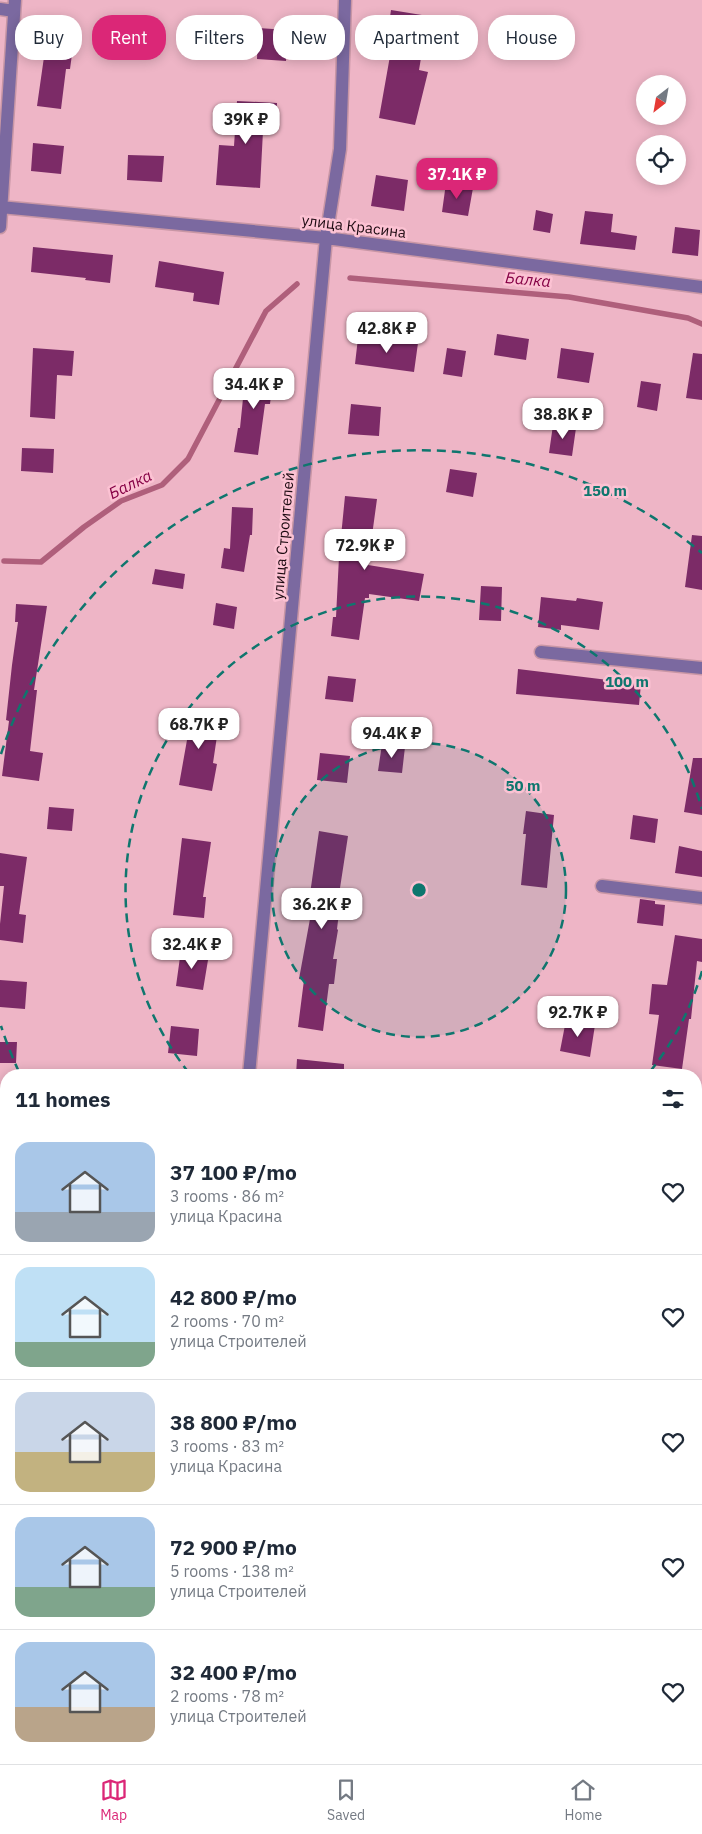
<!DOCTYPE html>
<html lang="en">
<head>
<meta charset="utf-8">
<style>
  body { margin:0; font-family:"IBM Plex Sans",sans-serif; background:#f6f6f7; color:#1f2937; height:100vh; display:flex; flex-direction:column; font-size:19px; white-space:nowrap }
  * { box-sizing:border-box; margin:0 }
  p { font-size:16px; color:#747a83 }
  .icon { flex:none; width:28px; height:28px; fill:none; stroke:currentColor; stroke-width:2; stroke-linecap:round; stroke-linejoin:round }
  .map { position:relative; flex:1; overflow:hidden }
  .panel { position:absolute; left:0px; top:1069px; width:702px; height:696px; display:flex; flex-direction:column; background:#fff; border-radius:20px 20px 0 0; box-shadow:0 2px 12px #0003 }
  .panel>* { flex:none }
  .banner { position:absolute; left:15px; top:15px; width:672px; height:45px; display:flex; gap:10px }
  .needle { width:32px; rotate:211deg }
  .tools { position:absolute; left:636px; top:75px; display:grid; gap:10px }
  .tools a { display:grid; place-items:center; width:50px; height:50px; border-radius:50%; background:#fff; box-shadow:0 2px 12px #0003; font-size:25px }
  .price { position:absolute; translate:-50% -42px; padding:0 11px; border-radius:10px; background:#fff; color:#222; font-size:16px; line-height:32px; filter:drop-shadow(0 1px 2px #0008) }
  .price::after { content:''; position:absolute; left:50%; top:30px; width:15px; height:11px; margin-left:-8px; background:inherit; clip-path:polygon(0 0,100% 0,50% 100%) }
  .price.current { background:#db2777; color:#fff }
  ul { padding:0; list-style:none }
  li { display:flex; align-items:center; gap:15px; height:125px; padding:0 15px }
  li+li { border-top:1px solid #e0e1e3 }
  li span { display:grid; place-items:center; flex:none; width:140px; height:100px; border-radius:15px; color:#555 }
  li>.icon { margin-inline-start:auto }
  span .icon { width:60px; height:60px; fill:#fffc; stroke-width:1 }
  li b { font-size:21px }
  h2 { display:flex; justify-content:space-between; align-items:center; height:60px; padding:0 15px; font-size:21px }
  .pill { padding:0 18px; border-radius:20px; background:#fff; box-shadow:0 2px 12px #0003; font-size:18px; line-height:45px }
  .pill.current { background:#db2777; color:#fff }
  .menu { display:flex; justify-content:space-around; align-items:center; height:70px; border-top:1px solid #e0e1e3; background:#fff; font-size:14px; color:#747a83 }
  .menu a { display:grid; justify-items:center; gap:2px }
  .menu .current { color:#db2777 }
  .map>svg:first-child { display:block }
</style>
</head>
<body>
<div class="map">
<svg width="702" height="1764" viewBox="0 0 702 1764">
  <rect width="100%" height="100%" fill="#eeb5c6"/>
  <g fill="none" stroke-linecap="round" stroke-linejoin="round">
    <!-- stream -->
    <path stroke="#af5f7b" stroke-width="5.5" d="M 350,278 L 569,297 L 688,318 L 702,324
      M 4,561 L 41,562 L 84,527 L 121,501 L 162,485 L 188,459 L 266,311 L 297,284"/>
  </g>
  <!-- building -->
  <path fill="#7c2b67" d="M 391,10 L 428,16 L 419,70 L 428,72 L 415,125 L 379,118 L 393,39 L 387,38 Z
    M 258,28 L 288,30 L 286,61 L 257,59 Z
    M 46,43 L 73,47 L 70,69 L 66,69 L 61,109 L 37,106 Z
    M 237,101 L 277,103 L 276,132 L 263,131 L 260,188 L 216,185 L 219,145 L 234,146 Z
    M 33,143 L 64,146 L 61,174 L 31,171 Z
    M 128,155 L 164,156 L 162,182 L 127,180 Z
    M 376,175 L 408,180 L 404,211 L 371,206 Z
    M 446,183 L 473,188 L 468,216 L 442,212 Z
    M 536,210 L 553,214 L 550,233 L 533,230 Z
    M 585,211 L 613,214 L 611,232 L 637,236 L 635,250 L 580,244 Z
    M 675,227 L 700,230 L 698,256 L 672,253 Z
    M 33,247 L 113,255 L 110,283 L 85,280 L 86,278 L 31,272 Z
    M 159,261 L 224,272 L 219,305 L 193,301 L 194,293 L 155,287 Z
    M 497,334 L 529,339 L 526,360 L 494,355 Z
    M 358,338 L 388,341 L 389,339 L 418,343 L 414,372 L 355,364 Z
    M 33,348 L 74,351 L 72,376 L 57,375 L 55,419 L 30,417 Z
    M 447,348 L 466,351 L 462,377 L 443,374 Z
    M 561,348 L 594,353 L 589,383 L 557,378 Z
    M 693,353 L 702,354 L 702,400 L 686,398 Z
    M 246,369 L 274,371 L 270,404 L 265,404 L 258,455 L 234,452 L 238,428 L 240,428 Z
    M 641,381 L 661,384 L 657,411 L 637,407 Z
    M 351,404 L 381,407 L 379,436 L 348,434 Z
    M 553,425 L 576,428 L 572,456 L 549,453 Z
    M 22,448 L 54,449 L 53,473 L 21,471 Z
    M 450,469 L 477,473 L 473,497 L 446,492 Z
    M 345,496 L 377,499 L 368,565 L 424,574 L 419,601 L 369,594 L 369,598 L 365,598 L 359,640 L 331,636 L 333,617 L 336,617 L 339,557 Z
    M 232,507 L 253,508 L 252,535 L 250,535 L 244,572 L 221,568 L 224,548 L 230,549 Z
    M 692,535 L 702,536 L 702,590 L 685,587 Z
    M 155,569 L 185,574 L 183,589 L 152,584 Z
    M 481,586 L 502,587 L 501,621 L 479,620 Z
    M 541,597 L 576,601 L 577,598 L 603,602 L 599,630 L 561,625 L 561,630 L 538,627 Z
    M 216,603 L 237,607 L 234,629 L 213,625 Z
    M 16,604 L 47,606 L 34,690 L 37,690 L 30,751 L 43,753 L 39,781 L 2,776 L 9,721 L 6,720 L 12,665 L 18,622 L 15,622 Z
    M 518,669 L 641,684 L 639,705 L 516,694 Z
    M 328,676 L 356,679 L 353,702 L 325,699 Z
    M 184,710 L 220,716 L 213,763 L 217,764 L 212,791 L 179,785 L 187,740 L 179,739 Z
    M 382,744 L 405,747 L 402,773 L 378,771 Z
    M 320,753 L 350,756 L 347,783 L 317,780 Z
    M 693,758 L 702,758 L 702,815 L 684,812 Z
    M 49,807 L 74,809 L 72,831 L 47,829 Z
    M 526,811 L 554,815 L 547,888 L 521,885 L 526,834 L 523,834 Z
    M 633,815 L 658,819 L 655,843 L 630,839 Z
    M 319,831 L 348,836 L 340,888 L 342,888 L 337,929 L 338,930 L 333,959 L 337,959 L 334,984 L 329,984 L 323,1031 L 298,1027 L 304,980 L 299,979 L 312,908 L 308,908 Z
    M 182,838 L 211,842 L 203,897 L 206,897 L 204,918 L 173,915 Z
    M 679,846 L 702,851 L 702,877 L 675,873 Z
    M 0,853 L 27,857 L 19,914 L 26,915 L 23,943 L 0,940 L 0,924 L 4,886 L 0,886 Z
    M 640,899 L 655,901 L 655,904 L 665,905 L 663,926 L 637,923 Z
    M 675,935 L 702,939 L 702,962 L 697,961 L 691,1019 L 689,1019 L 682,1069 L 652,1065 L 659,1015 L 649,1014 L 652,984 L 667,985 Z
    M 181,950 L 209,954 L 203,990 L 176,986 Z
    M 0,980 L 27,982 L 25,1009 L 0,1007 Z
    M 566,1020 L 595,1025 L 590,1057 L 560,1051 Z
    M 171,1026 L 199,1029 L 197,1056 L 168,1053 Z
    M 0,1042 L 17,1042 L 16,1063 L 0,1063 Z
    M 297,1059 L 344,1064 L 344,1075 L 296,1075 Z"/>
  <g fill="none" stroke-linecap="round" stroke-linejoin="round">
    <!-- minor casing -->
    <g stroke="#c896a5" stroke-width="15">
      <path id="minor" d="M 0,9 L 14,11
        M 0,207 L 326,238 L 702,287
        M 0,227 L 15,0
        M 541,652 L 702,668
        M 602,886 L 702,898
        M 249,1075 L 326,238 L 340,149 L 345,0
        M 696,1307 L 702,1253
        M 0,1473 L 6,1473
        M 696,1511 L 702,1511
        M 378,1759 L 399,1761 L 398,1764
        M 181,1764 L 182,1759
        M 649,1764 L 650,1759"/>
    </g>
    <!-- minor -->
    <use href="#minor" stroke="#7b69a0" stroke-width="12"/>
  </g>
  <!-- distance rings -->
  <circle cx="419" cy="890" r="147" fill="#0f766e" fill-opacity=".12"/>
  <g fill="none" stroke="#0f766e" stroke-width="2.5" stroke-dasharray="9 6">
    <circle cx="419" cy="890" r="147"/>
    <path d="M702 971A294 294 0 0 1 649 1073M189 1073A294 294 0 1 1 702 809"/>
    <path d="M19 1072A440 440 0 0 1 1 1026M1 754A440 440 0 0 1 702 553"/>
  </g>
  <g text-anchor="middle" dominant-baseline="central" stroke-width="5" stroke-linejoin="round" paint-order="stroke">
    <!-- street labels -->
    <g font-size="15" fill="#1d0a11" stroke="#fcc2d3">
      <text transform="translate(354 226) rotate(7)">улица Красина</text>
      <text transform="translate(283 536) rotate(-85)">улица Строителей</text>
    </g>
    <!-- water labels -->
    <g font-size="16" font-style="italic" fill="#850045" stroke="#fcc2d3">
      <text transform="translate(528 279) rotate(5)">Балка</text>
      <text transform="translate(130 484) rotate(-26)">Балка</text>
    </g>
  </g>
  <circle cx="419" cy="890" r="8" fill="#0f766e" stroke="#fcc2d3" stroke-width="2.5"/>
  <g font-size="15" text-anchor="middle" font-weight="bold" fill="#0f766e" stroke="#fcc2d3" stroke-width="5" stroke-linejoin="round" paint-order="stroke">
    <text x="605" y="496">150 m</text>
    <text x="627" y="687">100 m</text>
    <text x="523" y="791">50 m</text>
  </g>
</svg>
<div class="tools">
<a><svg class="needle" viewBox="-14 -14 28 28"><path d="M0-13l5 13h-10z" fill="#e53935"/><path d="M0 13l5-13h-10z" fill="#747a83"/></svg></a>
<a><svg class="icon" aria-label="locate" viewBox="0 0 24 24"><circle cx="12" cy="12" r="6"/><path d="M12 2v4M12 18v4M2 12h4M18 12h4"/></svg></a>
</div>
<b class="price" style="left:246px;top:145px">39K ₽</b>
<b class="price current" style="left:457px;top:200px">37.1K ₽</b>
<b class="price" style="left:387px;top:354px">42.8K ₽</b>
<b class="price" style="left:254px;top:410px">34.4K ₽</b>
<b class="price" style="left:563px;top:440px">38.8K ₽</b>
<b class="price" style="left:365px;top:571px">72.9K ₽</b>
<b class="price" style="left:199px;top:750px">68.7K ₽</b>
<b class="price" style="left:392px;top:759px">94.4K ₽</b>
<b class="price" style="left:322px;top:930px">36.2K ₽</b>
<b class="price" style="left:192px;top:970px">32.4K ₽</b>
<b class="price" style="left:578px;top:1038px">92.7K ₽</b>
<div class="banner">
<a class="pill">Buy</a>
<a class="pill current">Rent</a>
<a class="pill">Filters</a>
<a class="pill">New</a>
<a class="pill">Apartment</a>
<a class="pill">House</a>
</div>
<section class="panel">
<h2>11 homes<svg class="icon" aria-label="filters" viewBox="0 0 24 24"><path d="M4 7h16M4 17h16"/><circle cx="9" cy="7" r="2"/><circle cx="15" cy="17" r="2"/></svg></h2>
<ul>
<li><span style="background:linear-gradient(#a9c7e8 70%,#9aa5b1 0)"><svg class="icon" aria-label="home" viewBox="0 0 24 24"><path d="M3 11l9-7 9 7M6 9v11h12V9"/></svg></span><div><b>37 100 ₽/mo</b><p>3 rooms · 86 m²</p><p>улица Красина</p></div><svg class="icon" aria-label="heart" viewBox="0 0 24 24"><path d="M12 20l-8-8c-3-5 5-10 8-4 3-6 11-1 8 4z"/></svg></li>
<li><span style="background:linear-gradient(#bfe0f5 75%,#7fa58c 0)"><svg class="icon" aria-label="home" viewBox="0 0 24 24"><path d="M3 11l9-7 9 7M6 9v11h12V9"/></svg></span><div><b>42 800 ₽/mo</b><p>2 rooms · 70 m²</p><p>улица Строителей</p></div><svg class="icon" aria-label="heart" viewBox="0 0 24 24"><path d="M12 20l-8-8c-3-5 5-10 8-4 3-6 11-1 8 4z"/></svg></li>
<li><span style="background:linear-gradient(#c9d6e8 60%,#c2b280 0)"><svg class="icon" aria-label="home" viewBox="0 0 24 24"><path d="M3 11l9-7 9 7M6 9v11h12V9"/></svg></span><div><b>38 800 ₽/mo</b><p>3 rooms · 83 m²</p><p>улица Красина</p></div><svg class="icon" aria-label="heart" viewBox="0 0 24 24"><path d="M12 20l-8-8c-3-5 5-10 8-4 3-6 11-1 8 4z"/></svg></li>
<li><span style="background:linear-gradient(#a9c7e8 70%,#7fa58c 0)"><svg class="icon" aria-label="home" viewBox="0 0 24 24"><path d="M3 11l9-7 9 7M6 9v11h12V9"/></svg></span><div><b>72 900 ₽/mo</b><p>5 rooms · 138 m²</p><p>улица Строителей</p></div><svg class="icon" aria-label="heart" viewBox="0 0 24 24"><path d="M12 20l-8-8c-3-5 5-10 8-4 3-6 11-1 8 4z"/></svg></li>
<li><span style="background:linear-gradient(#a9c7e8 65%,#b9a48a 0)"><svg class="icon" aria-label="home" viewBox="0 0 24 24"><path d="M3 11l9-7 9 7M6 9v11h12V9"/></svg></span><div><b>32 400 ₽/mo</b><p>2 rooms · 78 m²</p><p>улица Строителей</p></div><svg class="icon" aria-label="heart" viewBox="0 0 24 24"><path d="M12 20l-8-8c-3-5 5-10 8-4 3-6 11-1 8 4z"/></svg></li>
</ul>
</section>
</div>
<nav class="menu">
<a class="current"><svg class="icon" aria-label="map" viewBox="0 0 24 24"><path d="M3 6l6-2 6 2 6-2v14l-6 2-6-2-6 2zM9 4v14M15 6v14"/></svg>Map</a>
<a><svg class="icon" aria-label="saved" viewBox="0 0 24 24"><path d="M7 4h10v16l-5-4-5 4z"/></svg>Saved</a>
<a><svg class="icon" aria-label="home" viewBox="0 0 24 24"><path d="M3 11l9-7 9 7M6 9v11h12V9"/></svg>Home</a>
</nav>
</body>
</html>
